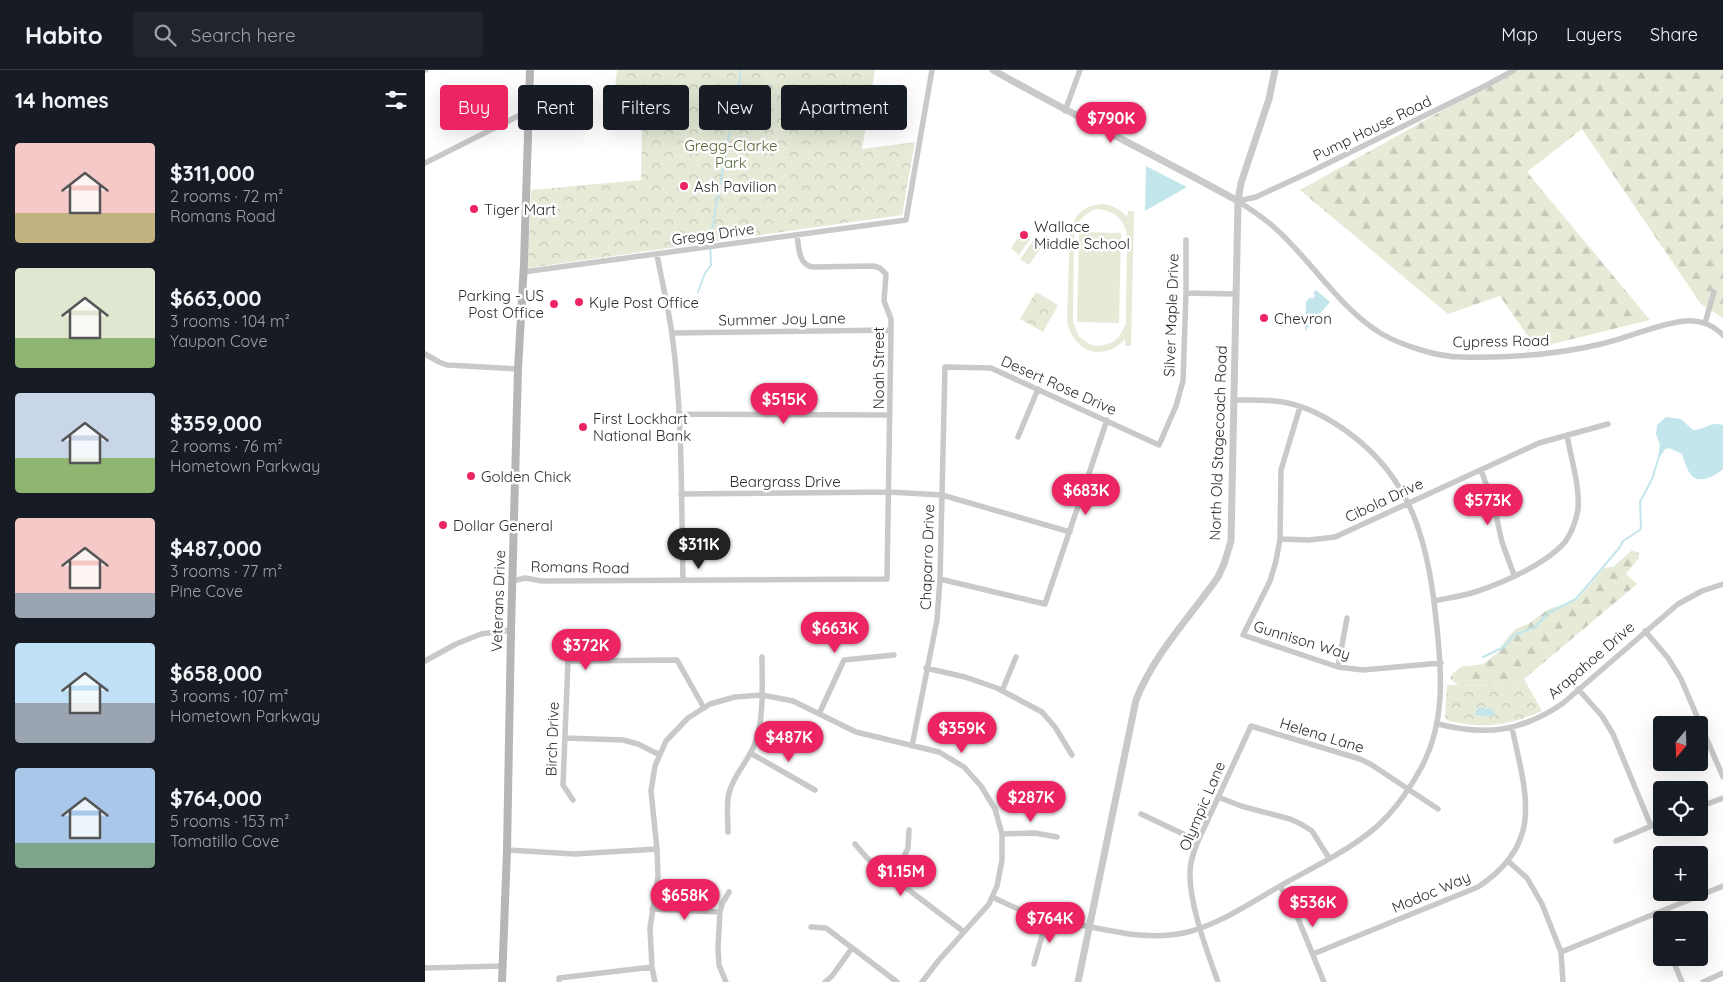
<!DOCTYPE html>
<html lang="en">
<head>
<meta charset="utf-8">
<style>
  body { margin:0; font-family:Quicksand,sans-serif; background:#20242c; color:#f1f3f6; height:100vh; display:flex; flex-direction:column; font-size:19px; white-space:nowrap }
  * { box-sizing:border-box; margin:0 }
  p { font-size:16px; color:#9ea1a6 }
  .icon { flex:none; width:28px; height:28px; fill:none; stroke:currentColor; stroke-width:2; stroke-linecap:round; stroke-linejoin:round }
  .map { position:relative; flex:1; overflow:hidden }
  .side { display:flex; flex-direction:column; background:#171b24; width:425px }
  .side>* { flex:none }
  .banner { position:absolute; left:15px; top:15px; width:475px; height:45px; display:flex; gap:10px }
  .needle { width:32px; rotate:199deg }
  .fabs { position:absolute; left:1228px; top:646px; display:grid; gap:10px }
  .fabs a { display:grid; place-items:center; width:55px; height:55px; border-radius:5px; background:#171b24; box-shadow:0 5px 20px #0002; font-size:25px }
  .price { position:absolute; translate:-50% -42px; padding:0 11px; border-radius:18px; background:#ec2562; color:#fff; font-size:16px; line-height:32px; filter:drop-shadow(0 1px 2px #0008) }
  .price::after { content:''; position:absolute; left:50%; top:30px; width:15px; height:11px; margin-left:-8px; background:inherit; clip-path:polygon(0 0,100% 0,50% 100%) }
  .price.selected { background:#222; color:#fff }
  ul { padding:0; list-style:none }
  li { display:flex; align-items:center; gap:15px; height:125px; padding:0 15px }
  li span { display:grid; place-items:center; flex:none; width:140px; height:100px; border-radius:5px; color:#555 }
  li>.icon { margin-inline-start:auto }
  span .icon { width:60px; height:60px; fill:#fffc; stroke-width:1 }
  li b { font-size:21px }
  h2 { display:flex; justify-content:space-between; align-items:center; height:60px; padding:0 15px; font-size:21px }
  .chip { padding:0 18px; border-radius:5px; background:#171b24; box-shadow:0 5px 20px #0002; font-size:18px; line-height:45px }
  .chip.selected { background:#ec2562; color:#fff }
  header { display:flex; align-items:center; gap:30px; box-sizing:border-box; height:70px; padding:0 25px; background:#171b24; border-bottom:1px solid #363941 }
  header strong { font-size:24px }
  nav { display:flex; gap:28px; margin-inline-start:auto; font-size:18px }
  .search { width:350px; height:45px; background:#20242c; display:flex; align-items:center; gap:12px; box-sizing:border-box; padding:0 18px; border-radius:5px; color:#9ea1a6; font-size:19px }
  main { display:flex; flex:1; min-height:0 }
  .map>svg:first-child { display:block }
</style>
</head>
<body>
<header>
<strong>Habito</strong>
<div class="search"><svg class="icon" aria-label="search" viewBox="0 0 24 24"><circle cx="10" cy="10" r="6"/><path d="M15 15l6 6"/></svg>Search here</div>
<nav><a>Map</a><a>Layers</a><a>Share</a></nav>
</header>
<main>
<section class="side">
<h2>14 homes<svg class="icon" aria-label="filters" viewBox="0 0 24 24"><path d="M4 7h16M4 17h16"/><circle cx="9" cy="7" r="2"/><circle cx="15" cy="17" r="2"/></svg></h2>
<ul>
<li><span style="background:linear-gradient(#f6c9c9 70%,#c2b280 0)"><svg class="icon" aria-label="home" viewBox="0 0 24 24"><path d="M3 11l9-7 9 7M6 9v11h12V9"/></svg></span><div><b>$311,000</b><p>2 rooms · 72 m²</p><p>Romans Road</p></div></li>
<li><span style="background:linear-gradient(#dfe7d0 70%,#8fb573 0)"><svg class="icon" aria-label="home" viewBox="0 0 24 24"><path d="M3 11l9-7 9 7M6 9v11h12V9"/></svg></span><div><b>$663,000</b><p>3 rooms · 104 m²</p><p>Yaupon Cove</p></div></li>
<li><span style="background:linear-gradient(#c9d6e8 65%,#8fb573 0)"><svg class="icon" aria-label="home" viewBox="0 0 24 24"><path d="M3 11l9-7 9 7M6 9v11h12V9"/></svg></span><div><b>$359,000</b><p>2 rooms · 76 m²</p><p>Hometown Parkway</p></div></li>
<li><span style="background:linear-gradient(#f6c9c9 75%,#9aa5b1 0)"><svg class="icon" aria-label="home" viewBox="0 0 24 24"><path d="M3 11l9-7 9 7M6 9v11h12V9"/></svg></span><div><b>$487,000</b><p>3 rooms · 77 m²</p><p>Pine Cove</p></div></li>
<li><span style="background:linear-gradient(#bfe0f5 60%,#9aa5b1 0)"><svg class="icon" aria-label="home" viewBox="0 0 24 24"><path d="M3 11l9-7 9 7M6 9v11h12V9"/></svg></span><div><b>$658,000</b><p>3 rooms · 107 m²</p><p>Hometown Parkway</p></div></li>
<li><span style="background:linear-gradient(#a9c7e8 75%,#7fa58c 0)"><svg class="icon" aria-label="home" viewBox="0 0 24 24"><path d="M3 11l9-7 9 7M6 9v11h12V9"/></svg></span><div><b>$764,000</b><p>5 rooms · 153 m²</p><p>Tomatillo Cove</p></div></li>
</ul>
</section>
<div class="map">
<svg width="1298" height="912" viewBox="0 0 1298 912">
  <defs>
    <pattern id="forest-firs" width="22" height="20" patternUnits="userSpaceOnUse" patternTransform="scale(1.25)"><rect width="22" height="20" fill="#e6ebd8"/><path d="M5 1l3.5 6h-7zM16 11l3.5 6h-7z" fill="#c5caba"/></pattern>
    <pattern id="park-crowns" width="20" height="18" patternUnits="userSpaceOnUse" patternTransform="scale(1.25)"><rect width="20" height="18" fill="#e6ebd8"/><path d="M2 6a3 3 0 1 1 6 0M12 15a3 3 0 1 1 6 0" fill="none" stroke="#c5caba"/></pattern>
  </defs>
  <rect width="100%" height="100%" fill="#fff"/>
  <!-- grass -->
  <path fill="#e6ebd8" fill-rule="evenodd" d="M 677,134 C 688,135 695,139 702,147 L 703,141 L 709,141 L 706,276 L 700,276 L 700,269 C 678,293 648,282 642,251 L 645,162 C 650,144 658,136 677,134 ZM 671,139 C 688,140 699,148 702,165 L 701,254 L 693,268 L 686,273 L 674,276 L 666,275 L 654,267 L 648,252 L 649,164 C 652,151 659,144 671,139 Z
    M 597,162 L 606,168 L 594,185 L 586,178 Z
    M 654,162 L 696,163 L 694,253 L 652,252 Z
    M 611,167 L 619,173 L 604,195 L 595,189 Z"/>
  <!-- forest -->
  <path fill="url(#forest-firs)" d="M 1090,0 L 1298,0 L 1298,248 L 1276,234 L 1157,59 L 1102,102 L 1225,250 L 1111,278 L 1075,226 L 1023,244 L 875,120 Z
    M 1207,480 L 1214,483 L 1214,488 L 1201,504 L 1212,514 L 1099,609 L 1080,616 L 1033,615 L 1025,609 L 1028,603 L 1036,597 L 1058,594 L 1074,582 L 1077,575 L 1090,559 L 1103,554 L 1124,539 L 1152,530 L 1179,498 L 1188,497 Z"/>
  <!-- park -->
  <path fill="url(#park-crowns)" d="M 192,0 L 450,0 L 437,79 L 490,72 L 477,145 L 103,198 L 106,120 L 216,110 L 217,57 L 185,60 Z
    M 611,222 L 633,235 L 618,262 L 595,249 Z
    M 1099,609 L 1117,641 C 1090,653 1064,659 1035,653 C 1029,652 1024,652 1020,648 L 1022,615 L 1080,616 Z"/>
  <!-- water -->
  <path fill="#c3e6ec" d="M 721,96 L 762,117 L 720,141 Z
    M 891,220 L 905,232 L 880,261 L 881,232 L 885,227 L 887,229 L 890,226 L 888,223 Z
    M 1241,347 L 1256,349 L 1268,360 C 1281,360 1284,351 1298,355 L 1298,399 C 1289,407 1272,416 1264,402 C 1261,397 1259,390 1257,384 L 1244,378 L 1240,379 L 1232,392 L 1235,375 L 1231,364 L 1232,355 Z
    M 1055,637 L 1060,639 L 1065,638 L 1071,644 L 1067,646 L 1050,645 L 1050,642 Z"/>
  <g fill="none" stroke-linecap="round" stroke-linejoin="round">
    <!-- stream -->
    <path stroke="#c3e6ec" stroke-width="2" d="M 273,222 L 280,203 L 286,195 L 285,170 L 316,0
      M 1058,587 L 1079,577 L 1089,565 L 1110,557 L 1123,543 L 1151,529 L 1195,477 L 1198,471 L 1215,460 L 1216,456 L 1215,432 L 1227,409 L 1233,390"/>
    <!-- minor -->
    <path stroke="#c9c9c9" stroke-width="5.5" d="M 0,0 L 1,0
      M 640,41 L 655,0
      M 0,93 L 95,45 L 104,44
      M 813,131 C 826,140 839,148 850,158 C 886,190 916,240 957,264 C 969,271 983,276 996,280 C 1009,284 1023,287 1037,287 C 1083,288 1130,285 1176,274 C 1204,268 1231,254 1260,251 C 1274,250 1288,255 1298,265
      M 813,131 L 831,127 L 885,102 L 1060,16 L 1089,0
      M 232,185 C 237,211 243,237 247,264 C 258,345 256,429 258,510
      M 98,202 L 481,150 L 507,0
      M 761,223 L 811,224
      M 1280,253 L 1289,222
      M 247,263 L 466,260
      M 0,284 L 14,292 L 22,295 L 93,299
      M 875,337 L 856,400 L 855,469 L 851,491 L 845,511 L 818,565 L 913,597 L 938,600 L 1016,593
      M 254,344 L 465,345
      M 593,367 L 613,319
      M 1056,400 L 1069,436 L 1077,472 L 1089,505
      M 256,424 L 464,422 L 517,425 L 645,462
      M 855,469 L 884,470 L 910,467 L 1114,373 L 1183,354
      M 515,509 L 620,534 L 682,350
      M 88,511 L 100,508 L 117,511 L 462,509 L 466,260 L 466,249 L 459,231 L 461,204 L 455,198 L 448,196 L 388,197 C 373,195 374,177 372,165
      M 1009,531 C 1023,528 1037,526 1050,522 C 1078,513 1121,494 1140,472 C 1146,464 1151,450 1153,440 C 1155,415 1146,389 1142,365
      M 1220,561 L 1243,588 L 1256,609 L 1298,707
      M 0,591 L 31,574 L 56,564 L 86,560
      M 913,597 L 922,548
      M 501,598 L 540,607 L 572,618 L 617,642 L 630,657 L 647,685
      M 1153,619 L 1177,646 L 1188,664 L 1226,756
      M 577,621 L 591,587
      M 394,644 L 419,590 L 469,585
      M 1013,654 C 1061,666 1095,662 1137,634 L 1253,534 L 1277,521 L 1298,514
      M 140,668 L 198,670 L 213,674 L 235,685
      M 487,676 L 512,550 L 515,509 L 520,297 L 566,298 L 734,375 L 751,336 L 758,311 L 761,223 L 761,170
      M 327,684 L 390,720
      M 793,727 L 816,736 L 865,749 L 876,754 L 887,761 L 904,788
      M 148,730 L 138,715 L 143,591 L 252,590 L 279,638
      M 1274,737 L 1298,728
      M 716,744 L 773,771
      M 303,762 C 303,749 301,735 304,723 C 309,703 326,689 332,668 C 339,643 337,612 337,587
      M 577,764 L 610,763 L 632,767
      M 1191,771 L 1236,752
      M 430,774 L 442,788 L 539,862
      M 82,780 L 150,784 L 232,779
      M 1083,791 L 1102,808 L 1117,834 L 1136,882 L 1138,912
      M 469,808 L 483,778 L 484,760
      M 855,816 L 872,846 L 899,912
      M 567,827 C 579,832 591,839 603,843 C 620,849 638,851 656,855 C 692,862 726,871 763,862 C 796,853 826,833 855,816 C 885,799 917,784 944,763 C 966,746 983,722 996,698 C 1020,654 1017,606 1012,558 C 1004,480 991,412 924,363 C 905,349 881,336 858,332 C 842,329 825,330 809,330
      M 227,839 L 295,842
      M 1230,843 L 1236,859
      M 386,857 L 401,858 L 472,912
      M 1136,882 L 1298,816
      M 888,884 L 1053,817 C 1120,773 1101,724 1087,658
      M 1247,888 L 1257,912
      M 609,894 L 622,848
      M 0,898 L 77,896
      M 134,912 L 134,908 L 227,897
      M 230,912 L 227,897 L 225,858 L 233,806 L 232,779 L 226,721 L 230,696 L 241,671 L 263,648 L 285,634 L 310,627 L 337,625 L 368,631 L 431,662 L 514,682 L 539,697 L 556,716 L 570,739 L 577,764 L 577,790 L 572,816 L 564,834 L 514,890 L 497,912
      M 301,912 L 294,895 L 293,877 L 295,842 L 297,834 L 304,822
      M 400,912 L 407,906 L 427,878
      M 793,912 C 782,881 764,834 765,802 C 765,791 769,781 773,771 L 826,656 L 935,689 L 947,695 L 1013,739
      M 1278,912 L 1298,903"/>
    <!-- tertiary -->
    <path stroke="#c9c9c9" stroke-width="7" d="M 568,0 C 649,46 732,86 813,131
      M 653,912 L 711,630 C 729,584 765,547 793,507 L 799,494 L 806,471 L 813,131 L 816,113 L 844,29 L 850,0"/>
    <!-- secondary -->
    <path stroke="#b6b6b6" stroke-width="8" d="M 77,912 L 82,780 L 86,560 L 93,299 L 99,194 L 105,0"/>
  </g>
  <!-- markers -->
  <g fill="#ec2562" stroke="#fff" stroke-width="2">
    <circle cx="259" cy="116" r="5"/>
    <circle cx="49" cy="139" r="5"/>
    <circle cx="599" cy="165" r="5"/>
    <circle cx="154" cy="232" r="5"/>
    <circle cx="129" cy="234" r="5"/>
    <circle cx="839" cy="248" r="5"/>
    <circle cx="158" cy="357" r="5"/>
    <circle cx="46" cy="406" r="5"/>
    <circle cx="18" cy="455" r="5"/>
  </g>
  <g text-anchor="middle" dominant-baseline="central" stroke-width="5" stroke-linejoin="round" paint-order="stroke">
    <!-- street labels -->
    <g font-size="15" fill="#2c2c2c" stroke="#fff">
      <text transform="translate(947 58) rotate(-26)">Pump House Road</text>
      <text transform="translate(288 164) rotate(-8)">Gregg Drive</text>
      <text transform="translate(746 245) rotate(-88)">Silver Maple Drive</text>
      <text transform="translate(357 249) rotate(-1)">Summer Joy Lane</text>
      <text transform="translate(1076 271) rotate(-1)">Cypress Road</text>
      <text transform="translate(453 298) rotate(-90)">Noah Street</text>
      <text transform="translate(634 315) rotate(24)">Desert Rose Drive</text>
      <text transform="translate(793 373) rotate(-88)">North Old Stagecoach Road</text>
      <text x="360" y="411">Beargrass Drive</text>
      <text transform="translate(959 430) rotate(-25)">Cibola Drive</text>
      <text transform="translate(502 487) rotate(-88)">Chaparro Drive</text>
      <text transform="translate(155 497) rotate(1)">Romans Road</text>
      <text transform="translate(73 531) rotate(-88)">Veterans Drive</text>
      <text transform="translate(877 570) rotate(17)">Gunnison Way</text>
      <text transform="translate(1166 590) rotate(-41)">Arapahoe Drive</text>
      <text transform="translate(897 665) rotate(17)">Helena Lane</text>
      <text transform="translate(127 669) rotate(-88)">Birch Drive</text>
      <text transform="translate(777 736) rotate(-67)">Olympic Lane</text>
      <text transform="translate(1006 822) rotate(-23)">Modoc Way</text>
    </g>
    <!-- park labels -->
    <g font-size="15" fill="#5a6938" stroke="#fff">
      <text x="306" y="75">Gregg-Clarke<tspan x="306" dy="17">Park</tspan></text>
    </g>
    <!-- poi labels -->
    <g font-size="15" fill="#2c2c2c" stroke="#fff" text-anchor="start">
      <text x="269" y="116">Ash Pavilion</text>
      <text x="59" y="139">Tiger Mart</text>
      <text x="609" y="156">Wallace<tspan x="609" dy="17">Middle School</tspan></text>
      <text x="119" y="225" text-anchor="end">Parking - US<tspan x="119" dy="17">Post Office</tspan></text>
      <text x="164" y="232">Kyle Post Office</text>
      <text x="849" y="248">Chevron</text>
      <text x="168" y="348">First Lockhart<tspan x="168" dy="17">National Bank</tspan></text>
      <text x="56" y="406">Golden Chick</text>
      <text x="28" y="455">Dollar General</text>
    </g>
  </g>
</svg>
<div class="fabs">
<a><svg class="needle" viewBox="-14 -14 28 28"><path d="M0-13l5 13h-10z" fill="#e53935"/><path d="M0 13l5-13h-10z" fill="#9ea1a6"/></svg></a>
<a><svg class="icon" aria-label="locate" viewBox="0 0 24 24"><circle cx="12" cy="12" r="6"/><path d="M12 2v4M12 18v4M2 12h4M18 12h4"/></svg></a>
<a>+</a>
<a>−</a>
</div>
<b class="price" style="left:686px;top:74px">$790K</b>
<b class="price" style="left:359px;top:355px">$515K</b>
<b class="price" style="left:661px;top:446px">$683K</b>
<b class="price" style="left:1063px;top:456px">$573K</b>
<b class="price selected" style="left:274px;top:500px">$311K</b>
<b class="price" style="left:410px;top:584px">$663K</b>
<b class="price" style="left:161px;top:601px">$372K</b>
<b class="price" style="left:537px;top:684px">$359K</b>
<b class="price" style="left:364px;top:693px">$487K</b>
<b class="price" style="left:606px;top:753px">$287K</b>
<b class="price" style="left:476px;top:827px">$1.15M</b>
<b class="price" style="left:260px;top:851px">$658K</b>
<b class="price" style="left:888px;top:858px">$536K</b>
<b class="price" style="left:625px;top:874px">$764K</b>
<div class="banner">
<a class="chip selected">Buy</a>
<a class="chip">Rent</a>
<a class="chip">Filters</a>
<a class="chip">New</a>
<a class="chip">Apartment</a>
</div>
</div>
</main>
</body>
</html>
